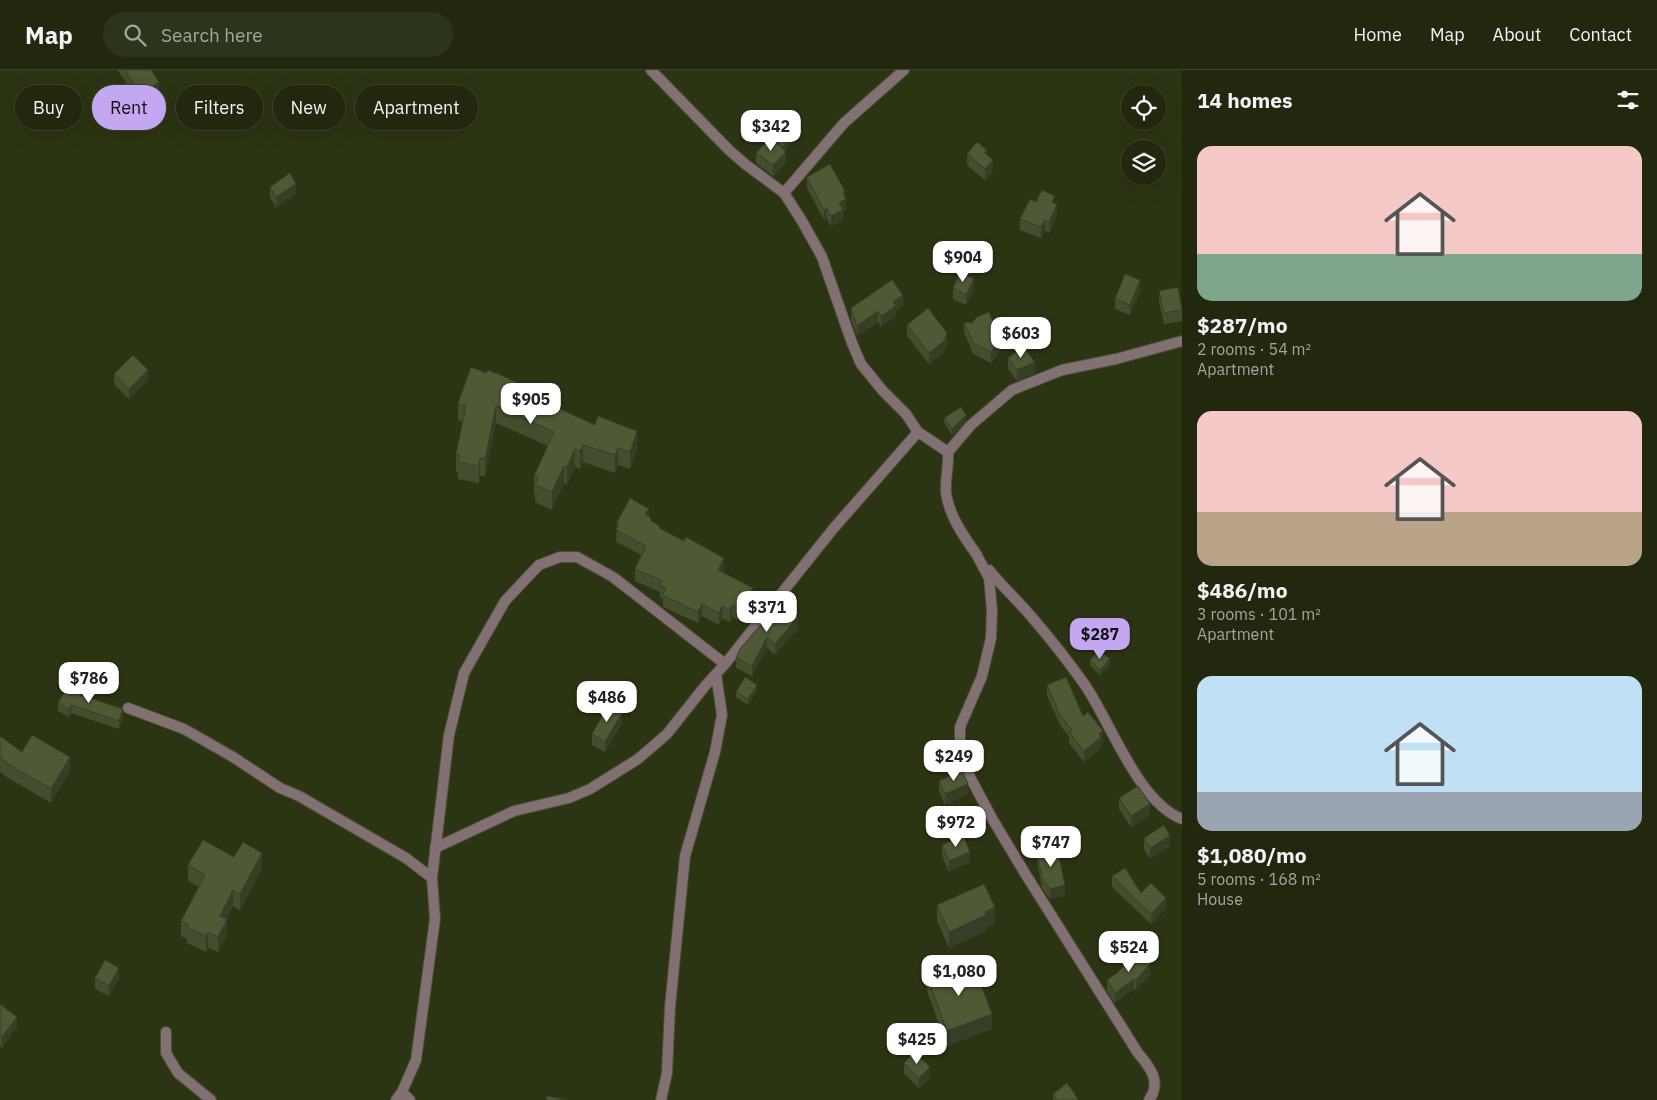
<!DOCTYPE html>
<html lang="en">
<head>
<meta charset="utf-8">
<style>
  body { margin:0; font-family:"IBM Plex Sans",sans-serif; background:#2d341c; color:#f1f3f6; height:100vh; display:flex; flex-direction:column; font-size:19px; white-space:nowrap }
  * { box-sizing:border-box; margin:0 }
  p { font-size:16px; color:#a2a69e }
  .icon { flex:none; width:28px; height:28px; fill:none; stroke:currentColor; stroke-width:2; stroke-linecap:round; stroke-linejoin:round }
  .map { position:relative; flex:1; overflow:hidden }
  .details { display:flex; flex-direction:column; background:#21280e; width:475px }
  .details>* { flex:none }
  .guide { position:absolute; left:15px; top:15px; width:475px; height:45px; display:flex; gap:10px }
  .buttons { position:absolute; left:1121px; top:15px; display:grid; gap:10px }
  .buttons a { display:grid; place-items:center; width:45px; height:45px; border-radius:50%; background:#21280e; box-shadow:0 5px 20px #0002,0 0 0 1px #3e442e; font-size:25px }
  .price { position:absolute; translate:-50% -42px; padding:0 11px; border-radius:10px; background:#fff; color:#222; font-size:16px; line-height:32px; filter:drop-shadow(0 1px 2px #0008) }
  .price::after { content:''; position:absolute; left:50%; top:30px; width:15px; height:11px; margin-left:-8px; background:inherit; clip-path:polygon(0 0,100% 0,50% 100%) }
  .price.on { background:#c4a7f1; color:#111 }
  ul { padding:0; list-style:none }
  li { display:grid; align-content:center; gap:10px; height:265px; padding:0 15px }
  li span { display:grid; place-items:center; height:155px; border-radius:15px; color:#555 }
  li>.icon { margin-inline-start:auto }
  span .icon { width:90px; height:90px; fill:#fffc; stroke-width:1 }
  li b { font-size:21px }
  h2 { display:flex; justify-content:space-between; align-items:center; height:60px; padding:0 15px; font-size:21px }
  .pill { padding:0 18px; border-radius:22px; background:#21280e; box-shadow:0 5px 20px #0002,0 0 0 1px #3e442e; font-size:18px; line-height:45px }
  .pill.on { background:#c4a7f1; color:#111 }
  header { display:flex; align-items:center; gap:30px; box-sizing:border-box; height:70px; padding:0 25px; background:#21280e; border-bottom:1px solid #3e442e }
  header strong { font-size:24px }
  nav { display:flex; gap:28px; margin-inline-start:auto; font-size:18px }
  .search { width:350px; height:45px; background:#2d341c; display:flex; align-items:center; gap:12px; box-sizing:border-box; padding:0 18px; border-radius:28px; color:#a2a69e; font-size:19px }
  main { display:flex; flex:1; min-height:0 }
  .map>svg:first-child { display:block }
</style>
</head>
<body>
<header>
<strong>Map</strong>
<div class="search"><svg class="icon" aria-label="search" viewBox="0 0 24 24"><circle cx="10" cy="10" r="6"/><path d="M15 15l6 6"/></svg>Search here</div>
<nav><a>Home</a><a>Map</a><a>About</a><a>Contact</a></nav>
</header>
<main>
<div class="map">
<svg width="1182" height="1030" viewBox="0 0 1182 1030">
  <rect width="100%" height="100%" fill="#2c3513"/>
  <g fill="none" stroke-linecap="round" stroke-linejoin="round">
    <!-- street casing -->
    <g stroke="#4a5232" stroke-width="12">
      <path id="street" d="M 784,123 L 844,53 L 904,0
        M 918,362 L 948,382 C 949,395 945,409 946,422 C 948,444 964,467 977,485
        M 948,382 L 971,355 L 1012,320 L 1062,300 L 1116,289 L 1182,271
        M 974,480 L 989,508 L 992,540 L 991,568 L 982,606 L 960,657 L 960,676 L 970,707 L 993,750 L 1026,805 L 1138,983 C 1150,997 1162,1012 1149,1030
        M 989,500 C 1002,516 1017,530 1030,545 C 1049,567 1068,591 1085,615 C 1111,653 1138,732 1182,749
        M 128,638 L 184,659 L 233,687 L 280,718 L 299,726 L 406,788 L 432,808
        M 435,778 L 514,741 L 569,728 L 590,719 L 638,689 L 667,664 L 705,616 L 725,594 L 833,459 L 918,362 L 906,344 L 883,321 L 861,294 L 852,273 L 822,187 L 802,151 L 784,123 L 745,94 L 729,80 L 651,0
        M 166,962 L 166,983 L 178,1003 L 211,1030
        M 402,1022 L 410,1030
        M 396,1030 L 402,1022 L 416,990 L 435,849 L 432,808 L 449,665 L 464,603 L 505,531 L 539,495 L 560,487 L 577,487 L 613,507 L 725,594
        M 661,1030 L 667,1003 L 670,937 L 685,786 L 715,682 L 722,645 L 716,604"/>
    </g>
    <!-- street -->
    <use href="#street" stroke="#837075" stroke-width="10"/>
  </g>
  <!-- wall -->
  <path fill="#444d2e" d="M 117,0 L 151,0 L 159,22 L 142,35 Z
    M 769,63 L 792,74 L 784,80 L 786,93 L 773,106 L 756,93 L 756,83 L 770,69 Z
    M 967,84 L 987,85 L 993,101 L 985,110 L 967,95 Z
    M 807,107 L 845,126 L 846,140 L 843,141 L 843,150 L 831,156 L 827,149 L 824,150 L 807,118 Z
    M 270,117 L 296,124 L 276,138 L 270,127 Z
    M 1036,132 L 1055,133 L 1057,145 L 1049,163 L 1045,160 L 1041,168 L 1020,160 L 1020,149 Z
    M 953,218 L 974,219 L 966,235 L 953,229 Z
    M 1140,221 L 1130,245 L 1115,239 L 1115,229 Z
    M 1159,221 L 1182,237 L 1182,251 L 1164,254 L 1159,231 Z
    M 903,236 L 896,240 L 896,246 L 881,257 L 878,252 L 857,266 L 851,249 L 851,238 Z
    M 964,252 L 1001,280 L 991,293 L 973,284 L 964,262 Z
    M 907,255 L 947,274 L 944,282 L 929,294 L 907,266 Z
    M 1008,288 L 1035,303 L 1017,311 L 1008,299 Z
    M 114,304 L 148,310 L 129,329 L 114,314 Z
    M 458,333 L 548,333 L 637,378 L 630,399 L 618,395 L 615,403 L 583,392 L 580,399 L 575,396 L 567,415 L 564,413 L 552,440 L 535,432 L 535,424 L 534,424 L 534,406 L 548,376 L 496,353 L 485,406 L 480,406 L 479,413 L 458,409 L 458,402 L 456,402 L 456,384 L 463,352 L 458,350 Z
    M 944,348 L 966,351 L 952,365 L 944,353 Z
    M 649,446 L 651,451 L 660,459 L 724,500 L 723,503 L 753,530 L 742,552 L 732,547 L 730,552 L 722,548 L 719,555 L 702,546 L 698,553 L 663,537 L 663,529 L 660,527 L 660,522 L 635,511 L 635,499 L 641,485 L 616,472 L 617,452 Z
    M 780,532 L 798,558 L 775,585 L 767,578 L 752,606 L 736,598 L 736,588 Z
    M 1090,590 L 1110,595 L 1100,605 L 1090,595 Z
    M 1047,615 L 1083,646 L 1103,672 L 1101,673 L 1101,678 L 1084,692 L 1069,673 L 1069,667 L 1060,655 L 1047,626 Z
    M 757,620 L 748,635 L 736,627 L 736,622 Z
    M 80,625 L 123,648 L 119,659 L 71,643 L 69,647 L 58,641 L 58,633 Z
    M 622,654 L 605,682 L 592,675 L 592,664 Z
    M 0,666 L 22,682 L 70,701 L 51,733 L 8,708 L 0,702 Z
    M 939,711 L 968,724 L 945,735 L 939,721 Z
    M 1119,728 L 1150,745 L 1131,757 L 1119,739 Z
    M 1144,768 L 1170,776 L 1150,789 L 1144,779 Z
    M 942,775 L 970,792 L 949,802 L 942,786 Z
    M 1037,782 L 1065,826 L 1050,829 L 1042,818 L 1037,792 Z
    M 234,787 L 262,799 L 240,840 L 233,836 L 226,849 L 227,865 L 218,882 L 208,878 L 206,882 L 187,873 L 187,869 L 181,866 L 181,851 L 199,817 L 188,811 L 188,795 Z
    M 1112,806 L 1141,823 L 1166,838 L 1151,854 L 1112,817 Z
    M 937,835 L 995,853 L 986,857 L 986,861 L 949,878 L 937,851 Z
    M 1150,905 L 1136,920 L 1134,919 L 1115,933 L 1107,921 L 1107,910 Z
    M 927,906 L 969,911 L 992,959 L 947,976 L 927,921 Z
    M 95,908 L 119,908 L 109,926 L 95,919 Z
    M 0,934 L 17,957 L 2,978 L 0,976 Z
    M 904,993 L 930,1007 L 919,1018 L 904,1004 Z
    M 1053,1024 L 1078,1030 L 1053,1030 Z"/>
  <!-- shaded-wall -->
  <path fill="#373e26" d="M 159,12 L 159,22 L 142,35 L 142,24 Z
    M 792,69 L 792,74 L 782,83 L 782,77 Z
    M 786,82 L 786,93 L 773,106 L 773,95 Z
    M 993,90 L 993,101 L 985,110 L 985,99 Z
    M 296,114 L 296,124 L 276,138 L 276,127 Z
    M 845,121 L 845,130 L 846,129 L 846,140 L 843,141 L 843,150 L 831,156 L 831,146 L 839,133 L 843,122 Z
    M 1057,134 L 1057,145 L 1049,163 L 1049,152 Z
    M 827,138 L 827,149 L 824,150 L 824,140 Z
    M 1045,150 L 1045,160 L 1041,168 L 1041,157 Z
    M 974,209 L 974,219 L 966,235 L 966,225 Z
    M 1140,210 L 1140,221 L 1130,245 L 1130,235 Z
    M 903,225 L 903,236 L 896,240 L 896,246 L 881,257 L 881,246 L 893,232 Z
    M 878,241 L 878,252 L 857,266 L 857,256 Z
    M 947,263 L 947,274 L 944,282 L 929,294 L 929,283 Z
    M 1001,270 L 1001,280 L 991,293 L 991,282 Z
    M 1035,292 L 1035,303 L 1017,311 L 1017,300 Z
    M 148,300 L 148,310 L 129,329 L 129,319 Z
    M 496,336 L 496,353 L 485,406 L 485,389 Z
    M 966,345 L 966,351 L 952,365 L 952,359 Z
    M 637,361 L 637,378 L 630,399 L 630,382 Z
    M 583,375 L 583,392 L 580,399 L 580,381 Z
    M 618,378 L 618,395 L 615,403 L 615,385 Z
    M 575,379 L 575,396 L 567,415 L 567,397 Z
    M 480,388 L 480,406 L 479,413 L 479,396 Z
    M 564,396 L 564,413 L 552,440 L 552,422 Z
    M 649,439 L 649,451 L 645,444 Z
    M 724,488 L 724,500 L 718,512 L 718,500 Z
    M 753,518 L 753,530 L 742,552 L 742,540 Z
    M 702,534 L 702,546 L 698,553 L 698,542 Z
    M 732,535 L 732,547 L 730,552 L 730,540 Z
    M 722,536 L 722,548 L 719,555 L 719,543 Z
    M 798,547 L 798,558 L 775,585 L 775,574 Z
    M 767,567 L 767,578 L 752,606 L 752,596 Z
    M 1110,589 L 1110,595 L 1100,605 L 1100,600 Z
    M 757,615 L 757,620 L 748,635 L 748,629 Z
    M 71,635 L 71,643 L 69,647 L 69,639 Z
    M 123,639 L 123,648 L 119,659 L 119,651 Z
    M 622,643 L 622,654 L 605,682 L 605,672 Z
    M 1103,661 L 1103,672 L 1101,673 L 1101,678 L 1084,692 L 1084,681 Z
    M 70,687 L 70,701 L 51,733 L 51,719 Z
    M 968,714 L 968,724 L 945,735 L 945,724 Z
    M 1150,734 L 1150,745 L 1131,757 L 1131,746 Z
    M 1170,766 L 1170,776 L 1150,789 L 1150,778 Z
    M 970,782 L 970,792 L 949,802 L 949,791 Z
    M 262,783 L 262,799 L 240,840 L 240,824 Z
    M 1065,815 L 1065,826 L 1050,829 L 1050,819 Z
    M 233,820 L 233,836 L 220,861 L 220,846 Z
    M 1166,828 L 1166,838 L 1151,854 L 1151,844 Z
    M 995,837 L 995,853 L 986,857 L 986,861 L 949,878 L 949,862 L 985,842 Z
    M 227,849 L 227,865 L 218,882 L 218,867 Z
    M 208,862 L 208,878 L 206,882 L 206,866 Z
    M 1150,894 L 1150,905 L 1136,920 L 1136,910 Z
    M 119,898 L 119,908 L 109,926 L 109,916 Z
    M 1134,909 L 1134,919 L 1115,933 L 1115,923 Z
    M 992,944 L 992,959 L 947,976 L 947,961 Z
    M 17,947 L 17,957 L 2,978 L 2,967 Z
    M 930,997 L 930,1007 L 919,1018 L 919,1008 Z"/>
  <!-- building -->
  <path fill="#4f5936" stroke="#373e26" d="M 124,0 L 151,0 L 159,12 L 142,24 Z
    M 779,54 L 792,69 L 782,77 L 769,63 Z
    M 771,67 L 786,82 L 773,95 L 756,83 Z
    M 977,72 L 987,80 L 985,83 L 993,90 L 985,99 L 967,84 Z
    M 830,94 L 845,121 L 843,122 L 846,129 L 839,133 L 843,140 L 831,146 L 827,138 L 824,140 L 807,107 Z
    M 290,103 L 296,114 L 276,127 L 270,117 Z
    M 1042,120 L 1055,126 L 1052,132 L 1057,134 L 1049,152 L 1045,150 L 1041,157 L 1020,149 L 1030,129 L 1036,132 Z
    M 960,202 L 974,209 L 966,225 L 953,218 Z
    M 1125,204 L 1140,210 L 1130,235 L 1115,229 Z
    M 892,210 L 903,225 L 893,232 L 896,236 L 881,246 L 878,241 L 857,256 L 851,238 Z
    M 1178,217 L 1182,240 L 1164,243 L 1159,221 Z
    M 928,238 L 947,263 L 944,271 L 929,283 L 907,255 Z
    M 989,242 L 1001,270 L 991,282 L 973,273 L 964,252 L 972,253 L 977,247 Z
    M 1023,277 L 1035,292 L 1017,300 L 1008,288 Z
    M 133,285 L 148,300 L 129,319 L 114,304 Z
    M 471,297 L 486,303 L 488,300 L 503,306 L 548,327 L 545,332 L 595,355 L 598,346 L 637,361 L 630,382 L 618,378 L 615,385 L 583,375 L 580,381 L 575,379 L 567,397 L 564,396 L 552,422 L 535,415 L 538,408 L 534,406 L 554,362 L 496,336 L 485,389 L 480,388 L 479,396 L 458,392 L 460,385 L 456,384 L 466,336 L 458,333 Z
    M 961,337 L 966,345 L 952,359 L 944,348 Z
    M 630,428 L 649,439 L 645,444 L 651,448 L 650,450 L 660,456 L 659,458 L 684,471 L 686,467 L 724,488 L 718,500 L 753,518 L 742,540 L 732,535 L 730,540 L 722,536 L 719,543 L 702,534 L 698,542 L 663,525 L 666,518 L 660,515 L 663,511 L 635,499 L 646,476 L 616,460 L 619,454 L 617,452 Z
    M 780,532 L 798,547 L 775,574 L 767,567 L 752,596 L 736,588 L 740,579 Z
    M 1099,580 L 1110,589 L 1100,600 L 1090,590 Z
    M 745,607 L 757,615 L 748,629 L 736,622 Z
    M 1066,607 L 1083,646 L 1088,642 L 1103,661 L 1099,664 L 1101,667 L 1084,681 L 1069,662 L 1072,660 L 1060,645 L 1047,615 Z
    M 70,613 L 80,619 L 78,624 L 123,639 L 119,651 L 71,635 L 69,639 L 58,633 Z
    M 608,635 L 622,643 L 605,672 L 592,664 Z
    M 32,665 L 70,687 L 51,719 L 8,694 L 0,687 L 0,666 L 22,682 Z
    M 962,700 L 968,714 L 945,724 L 939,711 Z
    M 1138,716 L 1150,734 L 1131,746 L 1119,728 Z
    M 1164,755 L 1170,766 L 1150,778 L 1144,768 Z
    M 963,765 L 970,782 L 949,791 L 942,775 Z
    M 203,770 L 234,787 L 243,772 L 262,783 L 240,824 L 233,820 L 220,846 L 227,849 L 218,867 L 208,862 L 206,866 L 187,857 L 188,854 L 181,851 L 205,805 L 188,795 Z
    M 1057,777 L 1065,815 L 1050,819 L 1042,808 L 1037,782 Z
    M 1125,798 L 1141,823 L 1151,813 L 1166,828 L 1151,844 L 1112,806 Z
    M 984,814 L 995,837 L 985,842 L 986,845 L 949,862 L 937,835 Z
    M 1137,882 L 1150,894 L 1136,910 L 1134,909 L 1115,923 L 1107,910 L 1117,903 Z
    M 105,890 L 119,898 L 109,916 L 95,908 Z
    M 962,892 L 969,911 L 978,907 L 992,944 L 947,961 L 927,906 Z
    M 0,934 L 17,947 L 2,967 L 0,966 Z
    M 914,982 L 930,997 L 919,1008 L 904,993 Z
    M 1067,1013 L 1078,1029 L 1077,1030 L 1057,1030 L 1053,1024 Z
    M 547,1026 L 567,1030 L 546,1030 Z"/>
</svg>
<div class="buttons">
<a><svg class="icon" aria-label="locate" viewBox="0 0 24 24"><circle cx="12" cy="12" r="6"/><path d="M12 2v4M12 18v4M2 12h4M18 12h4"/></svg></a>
<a><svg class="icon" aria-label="layers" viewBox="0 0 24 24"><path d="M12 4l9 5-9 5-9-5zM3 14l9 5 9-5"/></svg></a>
</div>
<b class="price" style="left:771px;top:82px">$342</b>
<b class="price" style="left:963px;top:213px">$904</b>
<b class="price" style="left:1021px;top:289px">$603</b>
<b class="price" style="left:531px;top:355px">$905</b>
<b class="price" style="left:767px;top:563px">$371</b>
<b class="price on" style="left:1100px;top:590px">$287</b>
<b class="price" style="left:89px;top:634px">$786</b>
<b class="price" style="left:607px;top:653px">$486</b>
<b class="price" style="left:954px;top:712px">$249</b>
<b class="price" style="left:956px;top:778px">$972</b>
<b class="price" style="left:1051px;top:798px">$747</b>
<b class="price" style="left:1129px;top:903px">$524</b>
<b class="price" style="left:959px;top:927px">$1,080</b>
<b class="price" style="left:917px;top:995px">$425</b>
<div class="guide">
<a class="pill">Buy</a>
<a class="pill on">Rent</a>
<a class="pill">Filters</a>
<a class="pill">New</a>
<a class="pill">Apartment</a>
</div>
</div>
<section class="details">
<h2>14 homes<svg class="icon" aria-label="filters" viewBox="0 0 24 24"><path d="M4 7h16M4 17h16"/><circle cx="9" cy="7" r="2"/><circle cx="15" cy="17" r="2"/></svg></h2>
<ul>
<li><span style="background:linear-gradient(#f6c9c9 70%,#7fa58c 0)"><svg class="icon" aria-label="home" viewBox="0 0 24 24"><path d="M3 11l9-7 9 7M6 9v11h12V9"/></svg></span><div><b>$287/mo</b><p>2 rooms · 54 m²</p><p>Apartment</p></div></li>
<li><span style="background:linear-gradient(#f6c9c9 65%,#b9a48a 0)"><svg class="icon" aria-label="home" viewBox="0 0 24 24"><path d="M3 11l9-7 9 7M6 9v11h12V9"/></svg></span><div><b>$486/mo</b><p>3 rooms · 101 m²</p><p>Apartment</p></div></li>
<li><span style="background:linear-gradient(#bfe0f5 75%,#9aa5b1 0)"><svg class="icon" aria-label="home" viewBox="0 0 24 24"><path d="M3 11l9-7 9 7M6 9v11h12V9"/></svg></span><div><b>$1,080/mo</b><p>5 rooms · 168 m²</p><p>House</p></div></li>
</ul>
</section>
</main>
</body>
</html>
